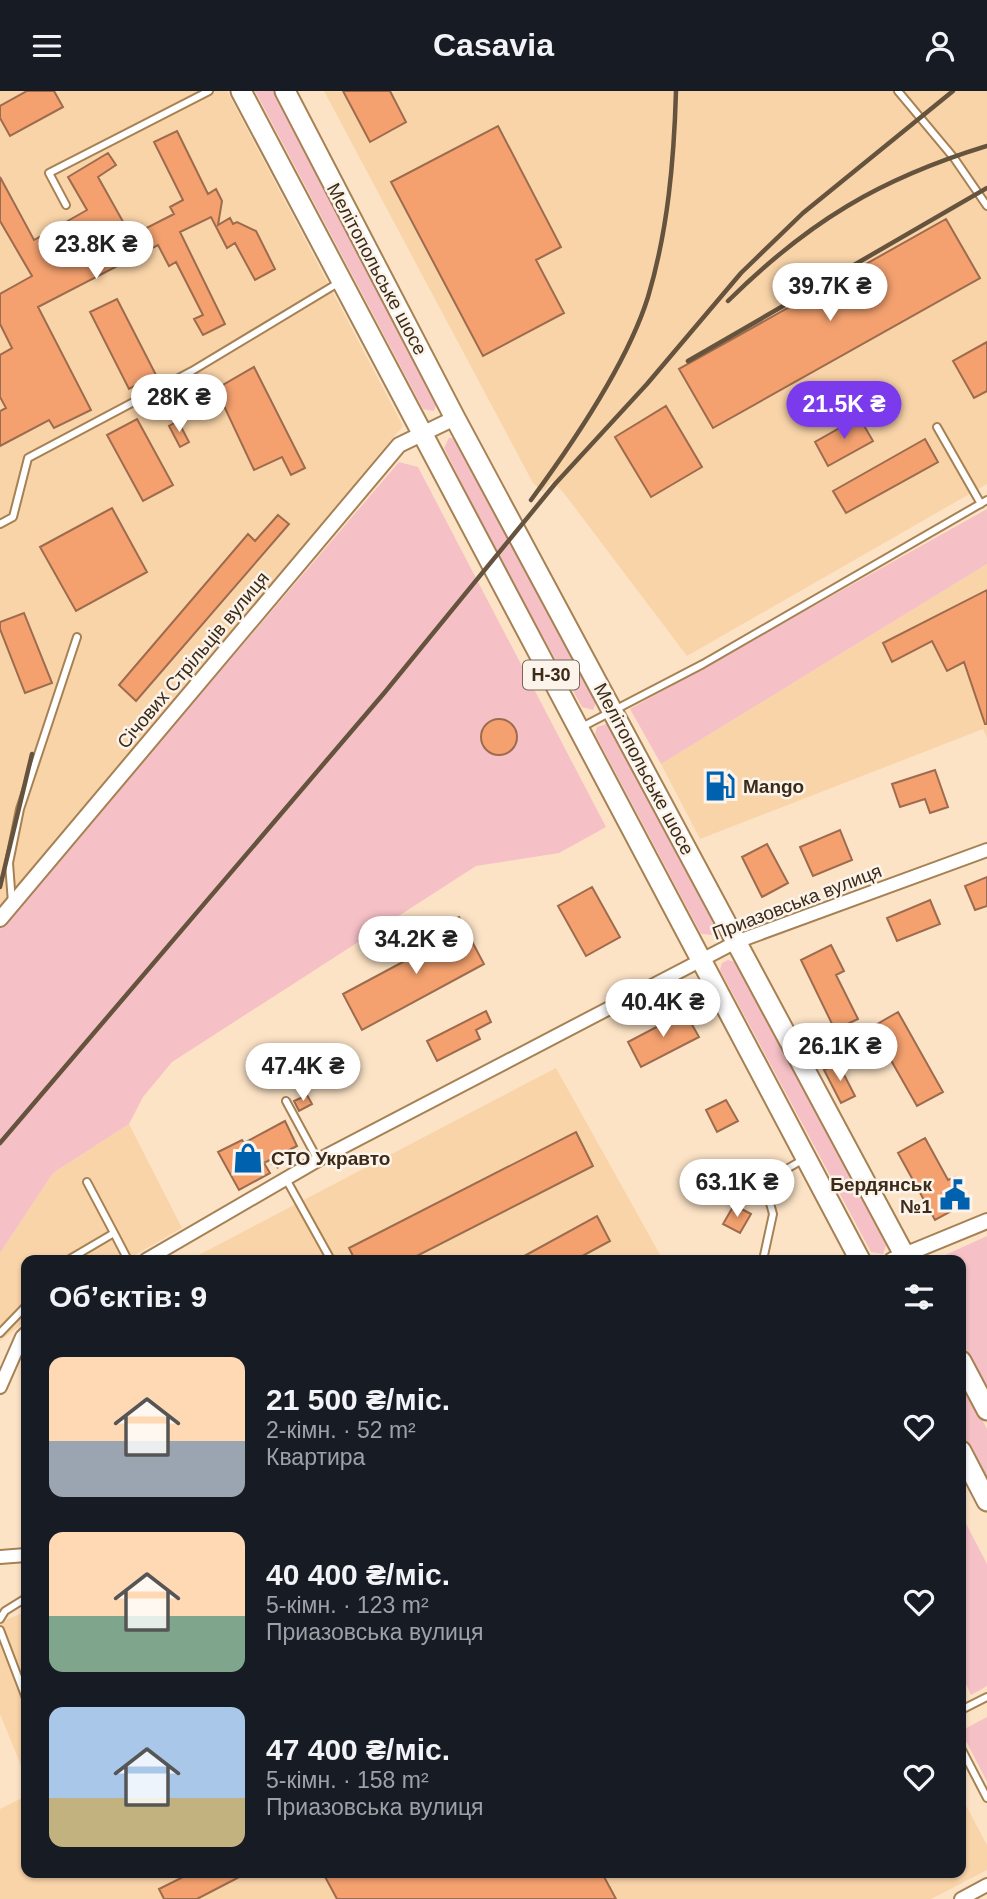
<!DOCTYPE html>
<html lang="uk">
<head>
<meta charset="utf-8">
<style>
  body { margin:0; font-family:Arial,sans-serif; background:#20242c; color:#f1f3f6; height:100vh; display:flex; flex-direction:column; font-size:26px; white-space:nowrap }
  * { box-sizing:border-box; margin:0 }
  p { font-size:23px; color:#9ea1a6 }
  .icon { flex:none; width:38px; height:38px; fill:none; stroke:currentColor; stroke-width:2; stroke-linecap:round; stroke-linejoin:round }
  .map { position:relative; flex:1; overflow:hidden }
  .side { position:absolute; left:21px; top:1164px; width:945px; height:623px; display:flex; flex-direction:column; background:#171b24; border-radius:14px; box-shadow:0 2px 5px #0004 }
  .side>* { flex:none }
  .price { position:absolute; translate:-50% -60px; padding:0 16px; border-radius:24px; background:#fff; color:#222; font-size:23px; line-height:46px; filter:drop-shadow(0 2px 4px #0008) }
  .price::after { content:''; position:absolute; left:50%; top:42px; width:21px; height:16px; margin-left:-10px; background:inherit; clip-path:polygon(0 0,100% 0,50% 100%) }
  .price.selected { background:#7c3aed; color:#fff }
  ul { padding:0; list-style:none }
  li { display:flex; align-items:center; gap:21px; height:175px; padding:0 28px }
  li span { display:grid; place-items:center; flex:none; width:196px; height:140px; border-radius:14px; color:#555 }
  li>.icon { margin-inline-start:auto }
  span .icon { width:84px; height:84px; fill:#fffc; stroke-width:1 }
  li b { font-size:30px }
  h2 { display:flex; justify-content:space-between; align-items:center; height:84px; padding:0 28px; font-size:30px }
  header { display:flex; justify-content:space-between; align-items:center; height:91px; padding:0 28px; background:#171b24; font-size:32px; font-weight:800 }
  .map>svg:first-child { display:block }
</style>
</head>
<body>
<header><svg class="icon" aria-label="menu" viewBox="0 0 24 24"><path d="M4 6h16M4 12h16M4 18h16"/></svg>Casavia<svg class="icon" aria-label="person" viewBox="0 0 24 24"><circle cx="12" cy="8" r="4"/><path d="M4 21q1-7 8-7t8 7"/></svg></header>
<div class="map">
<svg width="987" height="1808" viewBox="0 0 987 1808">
  <rect width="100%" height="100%" fill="#fce3c6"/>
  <!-- built -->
  <path fill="#f9d4a9" d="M 0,0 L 227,0 L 403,335 L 0,816 Z
    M 324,0 L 987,0 L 987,393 L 687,565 L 563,401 L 552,390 L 543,401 L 533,392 Z
    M 987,473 L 987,647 L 983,638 L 700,748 L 661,673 Z
    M 556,977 L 663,1169 L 189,1169 Z
    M 129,1033 L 182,1137 L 126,1169 L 26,1169 L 26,1230 L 0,1250 L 0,1162 L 53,1082 Z
    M 23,1522 L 26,1531 L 26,1681 L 24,1682 L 0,1623 L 0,1531 Z
    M 26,1705 L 26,1782 L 961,1782 L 961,1705 L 987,1754 L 987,1779 L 931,1808 L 0,1808 L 0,1718 Z"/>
  <!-- green -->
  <path fill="#f5c0c6" d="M 255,0 L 274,0 L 437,311 L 434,320 L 423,318 Z
    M 449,347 L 456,347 L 597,609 L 593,619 L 582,616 L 499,466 L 444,357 Z
    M 399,371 L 418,376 L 606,736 L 559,762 L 476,775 L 172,971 L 143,1006 L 129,1033 L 53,1082 L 0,1162 L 0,838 Z
    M 987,418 L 987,473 L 661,673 L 630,618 Z
    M 607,633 L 715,835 L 713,844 L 701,843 L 595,643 L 597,636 Z
    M 728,869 L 735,871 L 886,1154 L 883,1163 L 871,1161 L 720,879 L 722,872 Z
    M 987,1145 L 987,1297 L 961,1248 L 961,1169 L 934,1169 Z
    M 961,1288 L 987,1338 L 987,1390 L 961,1341 Z
    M 961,1423 L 987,1473 L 987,1595 L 971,1604 L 961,1582 Z
    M 987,1626 L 987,1691 L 961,1640 Z"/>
  <!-- building -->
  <path fill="#f4a16f" stroke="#9d6b4d" stroke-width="2" d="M 27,0 L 54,0 L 63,16 L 10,45 L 0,27 L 0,15 Z
    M 343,0 L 390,0 L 406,31 L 370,51 Z
    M 498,35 L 561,156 L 536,169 L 564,222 L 483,265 L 391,91 Z
    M 177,40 L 208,103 L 216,98 L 222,110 L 218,134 L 230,127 L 233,133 L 237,131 L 256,140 L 275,178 L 255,189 L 235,152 L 227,157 L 211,126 L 180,141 L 225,233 L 203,244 L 194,228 L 203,224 L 176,171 L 169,175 L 158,154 L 38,216 L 91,319 L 54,337 L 49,329 L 0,355 L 0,320 L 6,317 L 0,306 L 0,264 L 12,257 L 0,233 L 0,203 L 32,185 L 0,130 L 0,86 L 34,149 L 87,119 L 68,86 L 108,62 L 116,74 L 98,86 L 131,145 L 174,123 L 170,116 L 183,109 L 154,51 Z
    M 946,128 L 980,187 L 713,337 L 679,278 Z
    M 117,208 L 156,284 L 129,298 L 90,221 Z
    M 987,251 L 987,300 L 974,307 L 953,270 Z
    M 254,276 L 305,377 L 291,384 L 282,366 L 254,379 L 216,298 Z
    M 666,315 L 702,376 L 651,406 L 615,346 Z
    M 859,326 L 873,350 L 828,375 L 815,351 Z
    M 137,328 L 173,394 L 143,410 L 107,344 Z
    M 178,330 L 189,351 L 180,356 L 169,335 Z
    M 925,348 L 938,371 L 846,422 L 833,400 Z
    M 112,417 L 147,481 L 76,520 L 40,456 Z
    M 278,424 L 289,433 L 136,610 L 119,594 L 248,443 L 255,450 Z
    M 987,499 L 987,633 L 985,633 L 964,571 L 947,580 L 932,550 L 892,571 L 883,552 Z
    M 24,522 L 52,592 L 25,602 L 0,538 L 0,531 Z
    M481 646a18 18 0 1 1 36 0a18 18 0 1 1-36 0Z
    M 935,679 L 948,716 L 930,722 L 925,708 L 900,716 L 892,693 Z
    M 840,739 L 852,769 L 813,785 L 800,756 Z
    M 767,753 L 788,792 L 762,806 L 742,766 Z
    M 987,786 L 987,815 L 975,819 L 965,795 Z
    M 592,796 L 620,846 L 586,865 L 558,815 Z
    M 930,809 L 940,833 L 897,850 L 887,827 Z
    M 459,826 L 484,873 L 362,939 L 343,903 L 442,850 L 435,838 Z
    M 831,854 L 844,880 L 836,884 L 858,928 L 835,939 L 801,869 Z
    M 486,920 L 491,931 L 476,939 L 480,948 L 437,970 L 427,950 Z
    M 685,921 L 699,946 L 641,976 L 628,951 Z
    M 898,921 L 943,1001 L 917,1015 L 872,936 Z
    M 838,972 L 855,1005 L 841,1012 L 824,979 Z
    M 307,1004 L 312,1013 L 299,1020 L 294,1010 Z
    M 726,1009 L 738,1030 L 717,1041 L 706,1019 Z
    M 285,1030 L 297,1055 L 264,1072 L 270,1082 L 239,1099 L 218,1061 L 242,1049 L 244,1052 Z
    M 576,1041 L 593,1075 L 409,1169 L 355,1169 L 349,1157 Z
    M 925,1047 L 948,1089 L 955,1086 L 968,1111 L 935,1129 L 898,1062 Z
    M 734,1114 L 751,1123 L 740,1142 L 723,1133 Z
    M 597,1125 L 610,1150 L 575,1169 L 517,1169 Z
    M 191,1782 L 247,1782 L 197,1808 L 164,1808 L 159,1798 Z
    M 323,1782 L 602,1782 L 616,1808 L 337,1808 Z"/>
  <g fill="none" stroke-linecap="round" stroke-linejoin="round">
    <!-- service casing -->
    <g stroke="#a68153" stroke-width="10">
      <path id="service" d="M 898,0 L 954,67 L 987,115
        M 66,114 L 49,82 L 209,0
        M 937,336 L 981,413
        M 0,433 L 13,426 L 28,367 L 192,280 L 338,192
        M 580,637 L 703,573 L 987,409
        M 12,812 L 9,772 L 20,718 L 77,546
        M 286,1010 L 318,1069
        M 286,1088 L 331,1169
        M 87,1091 L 114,1142
        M 68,1169 L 114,1142 L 128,1169
        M 763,1169 L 773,1123 L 764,1091 L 804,1068
        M 0,1242 L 26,1215
        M 0,1528 L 5,1520 L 26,1507
        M 0,1539 L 26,1607
        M 961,1619 L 987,1606
        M 961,1657 L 987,1707"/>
    </g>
    <!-- minor casing -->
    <g stroke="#a68153" stroke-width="16">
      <path id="minor" d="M 146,1169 L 318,1069 L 736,851 L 987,759
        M 0,1296 L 22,1246 L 26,1242
        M 0,1466 L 26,1464
        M 961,1808 L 987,1794"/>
    </g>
    <!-- tertiary casing -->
    <g stroke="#a68153" stroke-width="18">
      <path id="tertiary" d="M 0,828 L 399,354 L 455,327
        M 892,1169 L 987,1130"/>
    </g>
    <!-- primary casing -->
    <g stroke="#a68153" stroke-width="23">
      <path id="primary" d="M 241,0 L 860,1169
        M 285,0 L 455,327 L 907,1169
        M 961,1270 L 987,1319
        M 961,1360 L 987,1410"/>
    </g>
    <!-- path -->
    <path stroke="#9c876f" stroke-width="2.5" stroke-dasharray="2 5" stroke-linecap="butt" d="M 264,1072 L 273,1073 L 280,1078"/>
    <!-- service -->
    <use href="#service" stroke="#fff" stroke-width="6"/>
    <!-- minor -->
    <use href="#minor" stroke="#fff" stroke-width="12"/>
    <!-- tertiary -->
    <use href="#tertiary" stroke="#fff" stroke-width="14"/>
    <!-- primary -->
    <use href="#primary" stroke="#fff" stroke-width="19"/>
    <!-- rail -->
    <path stroke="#65533e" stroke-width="4.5" d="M 728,210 C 808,131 879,88 987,55
      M 688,270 L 987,97
      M 531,409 C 573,352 627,273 648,206 C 668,139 674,69 676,0
      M 0,796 L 32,663
      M 0,1052 L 385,601 L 555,393 L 647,293 L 741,182 L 803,122 L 953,0"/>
  </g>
  <!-- icons -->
  <defs>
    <g id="fuel-bare" transform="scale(2.415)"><path d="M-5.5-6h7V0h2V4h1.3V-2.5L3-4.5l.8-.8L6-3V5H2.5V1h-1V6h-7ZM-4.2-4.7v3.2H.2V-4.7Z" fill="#0061ae" stroke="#fcf3ea" stroke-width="2.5" paint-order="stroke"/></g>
    <g id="shop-bare" transform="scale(2.415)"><path d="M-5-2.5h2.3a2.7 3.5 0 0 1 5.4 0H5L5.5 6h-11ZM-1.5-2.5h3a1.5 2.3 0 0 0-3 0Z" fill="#0061ae" stroke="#fcf3ea" stroke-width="2.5" paint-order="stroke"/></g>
    <g id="civic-bare" transform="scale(2.415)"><path d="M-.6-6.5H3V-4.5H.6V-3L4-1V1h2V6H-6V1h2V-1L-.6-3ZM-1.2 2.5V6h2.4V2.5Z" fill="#0061ae" stroke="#fcf3ea" stroke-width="2.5" paint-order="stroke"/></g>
  </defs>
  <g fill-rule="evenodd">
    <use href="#fuel-bare" x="720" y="695"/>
    <use href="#shop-bare" x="248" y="1067"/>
    <use href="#civic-bare" x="955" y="1104"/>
  </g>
  <g text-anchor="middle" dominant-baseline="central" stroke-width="5" stroke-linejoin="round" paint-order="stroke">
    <!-- shield labels -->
    <rect fill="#fcf3ea" stroke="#756757" stroke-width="2" x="523" y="569.5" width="56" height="29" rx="5"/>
    <g font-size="18" font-weight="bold" fill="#3b2b18">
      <text x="551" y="584">Н-30</text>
    </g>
    <!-- street labels -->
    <g font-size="19" fill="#3b2b18" stroke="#fcf3ea">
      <text transform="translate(377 178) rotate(62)">Мелітопольське шосе</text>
      <text transform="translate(193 569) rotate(-50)">Січових Стрільців вулиця</text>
      <text transform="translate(644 678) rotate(62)">Мелітопольське шосе</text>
      <text transform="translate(797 811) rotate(-21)">Приазовська вулиця</text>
    </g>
    <!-- poi labels -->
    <g font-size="19" font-weight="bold" fill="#3b2b18" stroke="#fcf3ea" text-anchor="start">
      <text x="743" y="695">Mango</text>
      <text x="271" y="1067">СТО Укравто</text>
      <text x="932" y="1093" text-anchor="end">Бердянськ<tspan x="932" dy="22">№1</tspan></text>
    </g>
  </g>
</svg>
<b class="price" style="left:96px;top:190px">23.8K ₴</b>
<b class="price" style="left:830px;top:232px">39.7K ₴</b>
<b class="price" style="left:179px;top:343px">28K ₴</b>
<b class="price selected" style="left:844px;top:350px">21.5K ₴</b>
<b class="price" style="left:416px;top:885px">34.2K ₴</b>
<b class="price" style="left:663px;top:948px">40.4K ₴</b>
<b class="price" style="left:840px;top:992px">26.1K ₴</b>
<b class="price" style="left:303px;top:1012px">47.4K ₴</b>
<b class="price" style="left:737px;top:1128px">63.1K ₴</b>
<section class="side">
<h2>Об’єктів: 9<svg class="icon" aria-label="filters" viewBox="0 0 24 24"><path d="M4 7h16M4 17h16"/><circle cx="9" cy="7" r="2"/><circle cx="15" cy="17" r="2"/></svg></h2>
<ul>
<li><span style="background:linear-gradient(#ffd9b3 60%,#9aa5b1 0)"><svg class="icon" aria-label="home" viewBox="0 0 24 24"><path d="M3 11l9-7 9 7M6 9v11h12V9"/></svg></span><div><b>21 500 ₴/міс.</b><p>2-кімн. · 52 m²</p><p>Квартира</p></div><svg class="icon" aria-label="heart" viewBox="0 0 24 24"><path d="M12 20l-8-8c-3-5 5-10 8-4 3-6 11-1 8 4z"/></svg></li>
<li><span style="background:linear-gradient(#ffd9b3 60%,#7fa58c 0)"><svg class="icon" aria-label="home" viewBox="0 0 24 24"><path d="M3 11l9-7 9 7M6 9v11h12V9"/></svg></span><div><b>40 400 ₴/міс.</b><p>5-кімн. · 123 m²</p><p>Приазовська вулиця</p></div><svg class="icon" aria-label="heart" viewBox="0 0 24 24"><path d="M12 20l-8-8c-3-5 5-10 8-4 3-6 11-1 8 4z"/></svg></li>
<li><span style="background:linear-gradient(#a9c7e8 65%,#c2b280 0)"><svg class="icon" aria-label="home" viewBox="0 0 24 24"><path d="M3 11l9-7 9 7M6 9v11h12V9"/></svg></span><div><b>47 400 ₴/міс.</b><p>5-кімн. · 158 m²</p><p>Приазовська вулиця</p></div><svg class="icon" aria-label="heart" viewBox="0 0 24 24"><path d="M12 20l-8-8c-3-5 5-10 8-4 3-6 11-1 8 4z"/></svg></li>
</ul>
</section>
</div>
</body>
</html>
